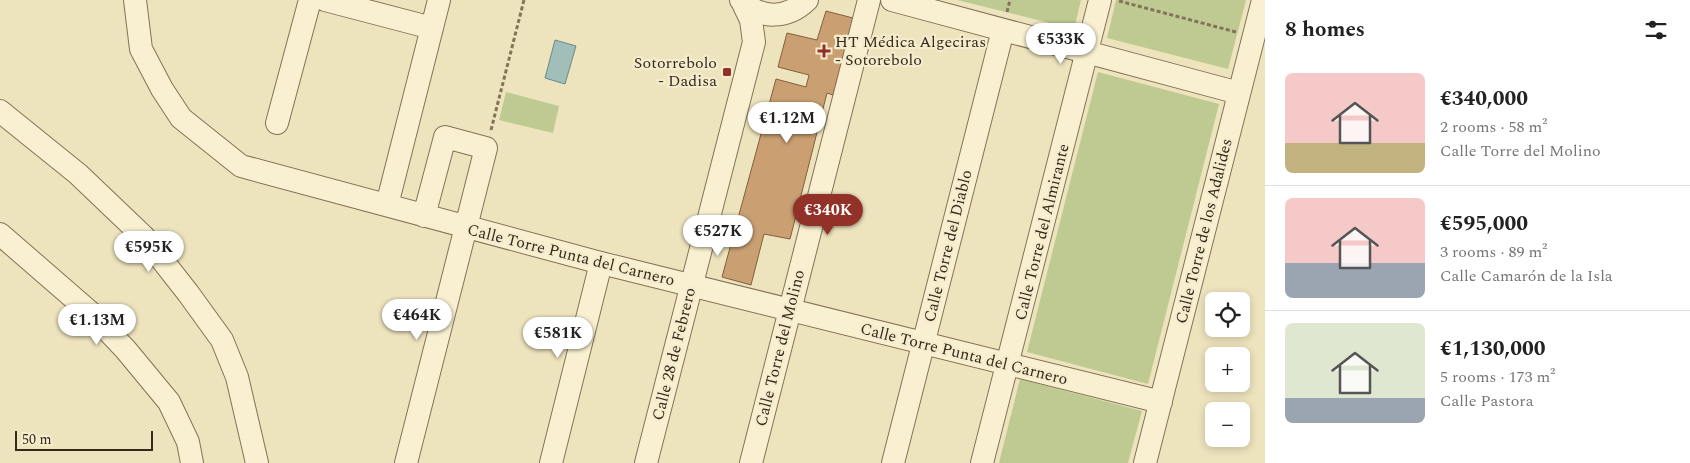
<!DOCTYPE html>
<html lang="en">
<head>
<meta charset="utf-8">
<style>
  body { margin:0; font-family:Spectral,serif; background:#f6f6f6; color:#222; height:100vh; display:flex; flex-direction:column; font-size:19px; white-space:nowrap }
  * { box-sizing:border-box; margin:0 }
  p { font-size:16px; color:#767676 }
  .icon { flex:none; width:28px; height:28px; fill:none; stroke:currentColor; stroke-width:2; stroke-linecap:round; stroke-linejoin:round }
  .map { position:relative; flex:1; overflow:hidden }
  .drawer { display:flex; flex-direction:column; background:#fff; width:425px }
  .drawer>* { flex:none }
  .buttons { position:absolute; left:1205px; top:292px; display:grid; gap:10px }
  .buttons a { display:grid; place-items:center; width:45px; height:45px; border-radius:8px; background:#fff; box-shadow:0 2px 8px #0003; font-size:25px }
  .scale { position:absolute; left:15px; bottom:12px; width:138px; box-sizing:border-box; padding-left:5px; border:2px solid #34291b; border-top:0; font-size:14px; line-height:18px; white-space:nowrap; color:#34291b; -webkit-text-stroke:4px #f4eccd; paint-order:stroke }
  .price { position:absolute; translate:-50% -42px; padding:0 11px; border-radius:18px; background:#fff; color:#222; font-size:16px; line-height:32px; filter:drop-shadow(0 1px 2px #0008) }
  .price::after { content:''; position:absolute; left:50%; top:30px; width:15px; height:11px; margin-left:-8px; background:inherit; clip-path:polygon(0 0,100% 0,50% 100%) }
  .price.current { background:#923128; color:#fff }
  ul { padding:0; list-style:none }
  li { display:flex; align-items:center; gap:15px; height:125px; padding:0 20px }
  li+li { border-top:1px solid #e0e0e0 }
  li span { display:grid; place-items:center; flex:none; width:140px; height:100px; border-radius:8px; color:#555 }
  li>.icon { margin-inline-start:auto }
  span .icon { width:60px; height:60px; fill:#fffc; stroke-width:1 }
  li b { font-size:21px }
  h2 { display:flex; justify-content:space-between; align-items:center; height:60px; padding:0 20px; font-size:21px }
  main { display:flex; flex:1; min-height:0 }
  .map>svg:first-child { display:block }
</style>
</head>
<body>
<main>
<div class="map">
<svg width="1265" height="463" viewBox="0 0 1265 463">
  <rect width="100%" height="100%" fill="#ede3bd"/>
  <!-- green -->
  <path fill="#beca92" d="M 957,0 L 1081,0 L 1074,29 Z
    M 1116,0 L 1246,0 L 1228,69 L 1107,38 Z
    M 1098,72 L 1219,104 L 1148,384 L 1027,352 Z
    M 506,92 L 559,106 L 553,133 L 499,120 Z
    M 1020,379 L 1142,411 L 1128,463 L 999,463 Z"/>
  <!-- water -->
  <path fill="#a1beb8" stroke="#698b86" d="M 555,40 L 576,46 L 565,84 L 545,78 Z"/>
  <!-- building -->
  <path fill="#caa073" stroke="#835f3d" d="M 826,11 L 853,18 L 833,95 L 827,93 L 790,239 L 764,234 L 751,285 L 722,277 L 776,79 L 806,87 L 809,75 L 778,67 L 787,33 L 817,40 Z"/>
  <g fill="none" stroke-linecap="round" stroke-linejoin="round">
    <!-- minor casing -->
    <g stroke="#847357" stroke-width="24">
      <path id="minor" d="M 135,0 L 141,49 L 162,89 L 181,118 L 241,166 L 601,263 L 1161,402
        M 325,0 L 432,28
        M 741,0 C 761,20 787,19 807,0
        M 892,0 L 1239,93
        M 0,111 L 78,174 L 144,237 L 188,293 L 222,340 L 237,377 L 257,463
        M 277,123 L 310,0
        M 387,205 L 439,0
        M 0,234 L 91,313 L 126,350 L 169,402 L 188,442 L 192,463
        M 406,463 L 486,148 L 445,137 L 424,216
        M 551,463 L 601,263
        M 646,463 L 754,42 L 751,20 L 742,1
        M 751,463 L 869,0
        M 893,463 L 1003,30
        M 982,463 L 1100,0
        M 1145,463 L 1263,0"/>
    </g>
    <!-- path -->
    <path stroke="#847357" stroke-width="3" stroke-dasharray="4 2.5" stroke-linecap="butt" d="M 1119,1 L 1236,32
      M 1007,12 L 1010,0
      M 491,130 L 524,0"/>
    <!-- minor -->
    <use href="#minor" stroke="#f8f0d0" stroke-width="22"/>
  </g>
  <!-- markers -->
  <g fill="#923128" stroke="#f4eccd" stroke-width="2">
    <path d="M821.5 43.5h5v5h5v5h-5v5h-5v-5h-5v-5h5z"/>
    <rect x="722" y="67" width="10" height="10" rx="2.5"/>
  </g>
  <g text-anchor="middle" dominant-baseline="central" stroke-width="4.5" stroke-linejoin="round" paint-order="stroke">
    <!-- poi labels -->
    <g font-size="16" fill="#34291b" stroke="#f4eccd" text-anchor="start">
      <text x="835" y="42">HT Médica Algeciras<tspan x="835" dy="18">- Sotorebolo</tspan></text>
      <text x="717" y="63" text-anchor="end">Sotorrebolo<tspan x="717" dy="18">- Dadisa</tspan></text>
    </g>
    <!-- street labels -->
    <g font-size="16" fill="#34291b" stroke="#f4eccd">
      <text transform="translate(1204 231) rotate(-76)">Calle Torre de los Adalides</text>
      <text transform="translate(1042 232) rotate(-76)">Calle Torre del Almirante</text>
      <text transform="translate(948 246) rotate(-76)">Calle Torre del Diablo</text>
      <text transform="translate(571 255) rotate(14)">Calle Torre Punta del Carnero</text>
      <text transform="translate(780 348) rotate(-76)">Calle Torre del Molino</text>
      <text transform="translate(674 354) rotate(-76)">Calle 28 de Febrero</text>
      <text transform="translate(964 354) rotate(14)">Calle Torre Punta del Carnero</text>
    </g>
  </g>
</svg>
<div class="buttons">
<a><svg class="icon" aria-label="locate" viewBox="0 0 24 24"><circle cx="12" cy="12" r="6"/><path d="M12 2v4M12 18v4M2 12h4M18 12h4"/></svg></a>
<a>+</a>
<a>−</a>
</div>
<div class="scale">50 m</div>
<b class="price" style="left:1061px;top:65px">€533K</b>
<b class="price" style="left:787px;top:144px">€1.12M</b>
<b class="price current" style="left:828px;top:236px">€340K</b>
<b class="price" style="left:718px;top:257px">€527K</b>
<b class="price" style="left:149px;top:273px">€595K</b>
<b class="price" style="left:417px;top:341px">€464K</b>
<b class="price" style="left:97px;top:346px">€1.13M</b>
<b class="price" style="left:558px;top:359px">€581K</b>
</div>
<section class="drawer">
<h2>8 homes<svg class="icon" aria-label="filters" viewBox="0 0 24 24"><path d="M4 7h16M4 17h16"/><circle cx="9" cy="7" r="2"/><circle cx="15" cy="17" r="2"/></svg></h2>
<ul>
<li><span style="background:linear-gradient(#f6c9c9 70%,#c2b280 0)"><svg class="icon" aria-label="home" viewBox="0 0 24 24"><path d="M3 11l9-7 9 7M6 9v11h12V9"/></svg></span><div><b>€340,000</b><p>2 rooms · 58 m²</p><p>Calle Torre del Molino</p></div></li>
<li><span style="background:linear-gradient(#f6c9c9 65%,#9aa5b1 0)"><svg class="icon" aria-label="home" viewBox="0 0 24 24"><path d="M3 11l9-7 9 7M6 9v11h12V9"/></svg></span><div><b>€595,000</b><p>3 rooms · 89 m²</p><p>Calle Camarón de la Isla</p></div></li>
<li><span style="background:linear-gradient(#dfe7d0 75%,#9aa5b1 0)"><svg class="icon" aria-label="home" viewBox="0 0 24 24"><path d="M3 11l9-7 9 7M6 9v11h12V9"/></svg></span><div><b>€1,130,000</b><p>5 rooms · 173 m²</p><p>Calle Pastora</p></div></li>
</ul>
</section>
</main>
</body>
</html>
